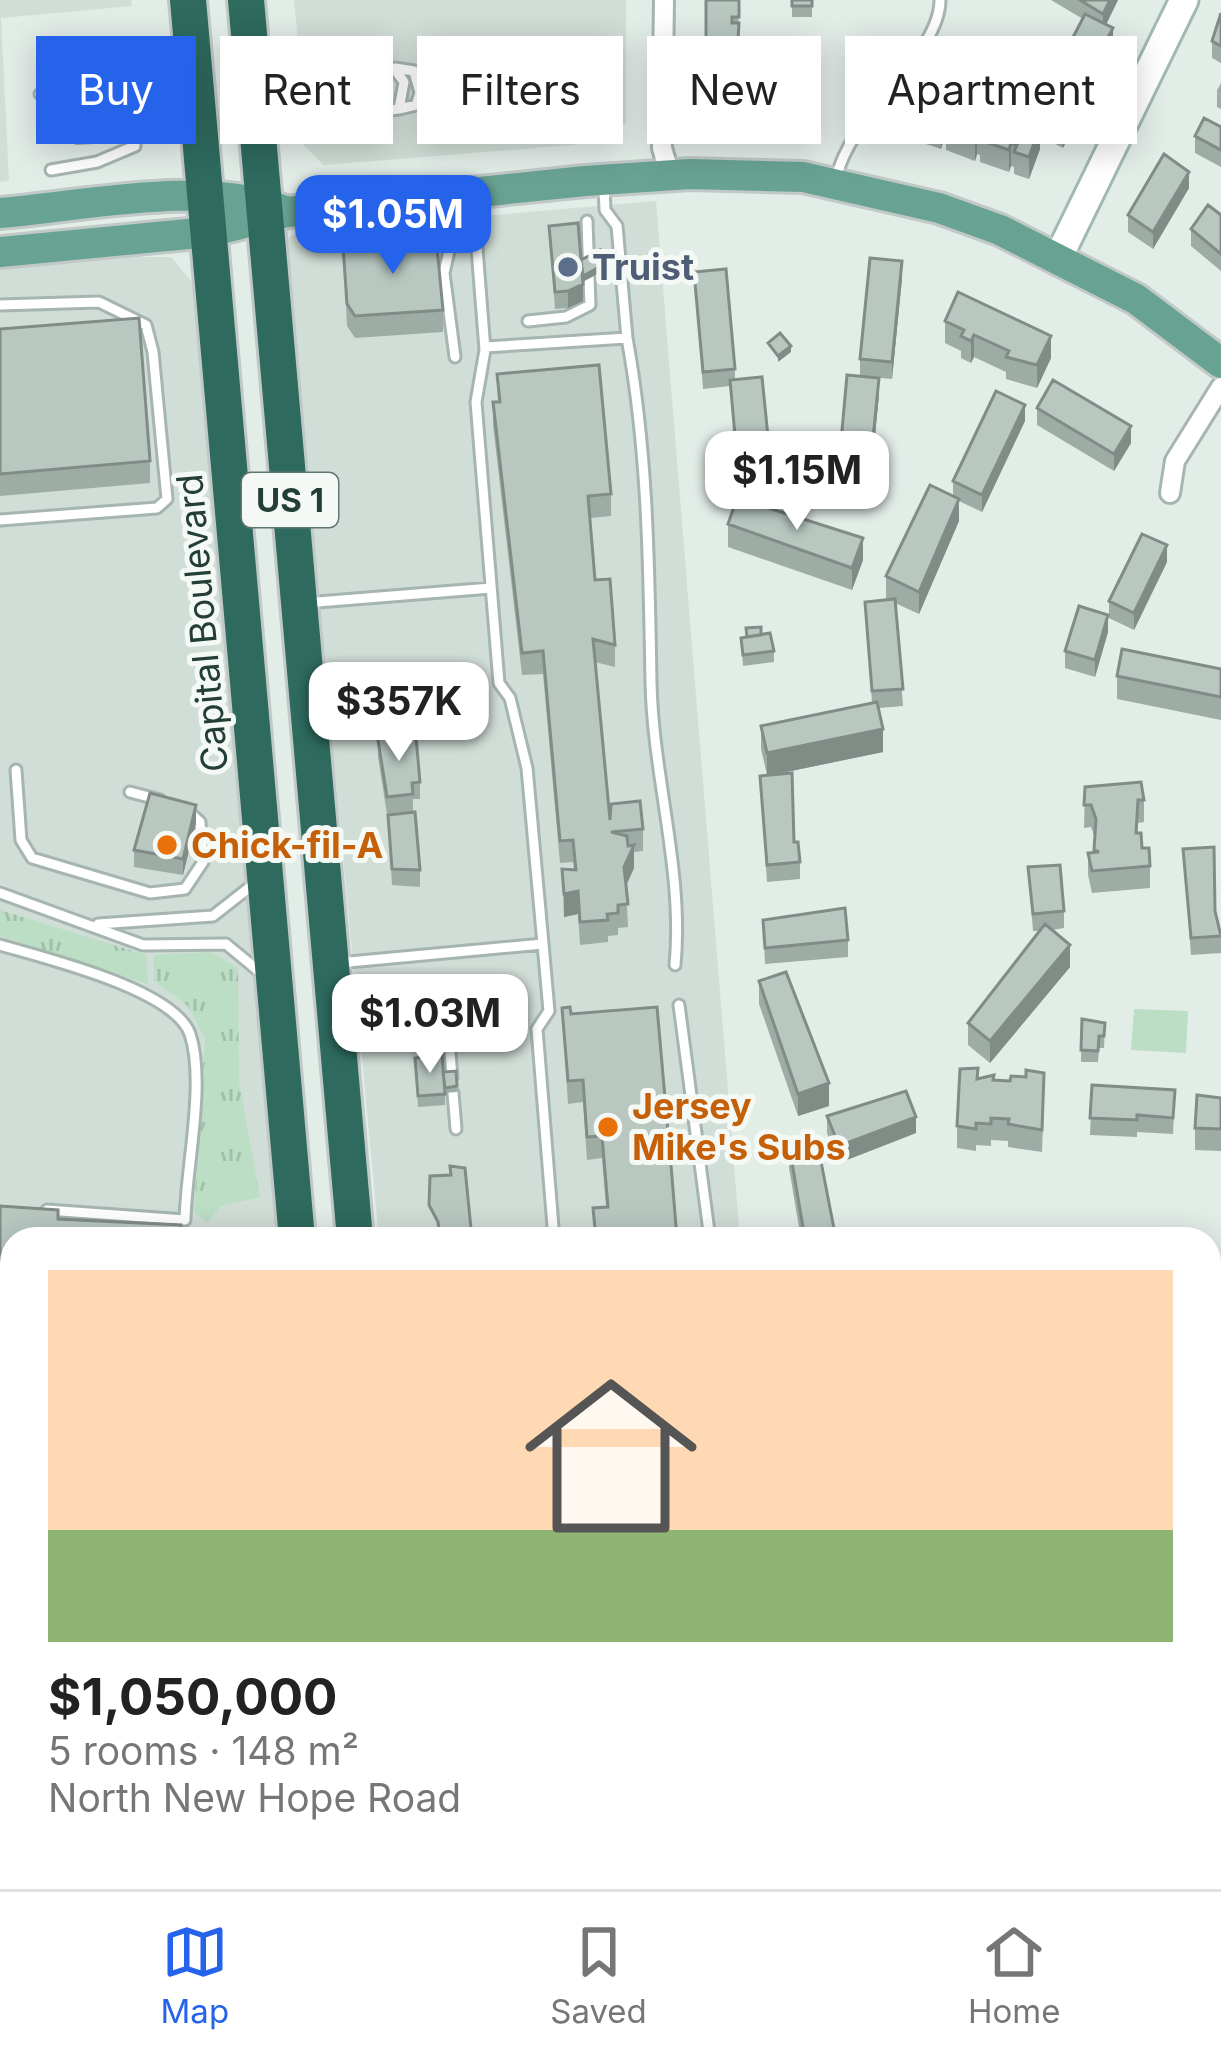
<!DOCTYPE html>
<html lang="en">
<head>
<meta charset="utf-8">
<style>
  body { margin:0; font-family:Inter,sans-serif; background:#f6f6f6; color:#222; height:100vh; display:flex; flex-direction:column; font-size:45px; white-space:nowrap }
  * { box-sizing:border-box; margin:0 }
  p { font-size:39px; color:#767676 }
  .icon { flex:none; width:66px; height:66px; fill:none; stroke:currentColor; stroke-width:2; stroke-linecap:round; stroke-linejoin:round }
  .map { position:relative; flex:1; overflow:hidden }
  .drawer { position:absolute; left:0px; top:1227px; width:1221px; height:663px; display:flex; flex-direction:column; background:#fff; border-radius:36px 36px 0 0; box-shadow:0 6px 30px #0003 }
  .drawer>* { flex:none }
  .guide { position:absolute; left:36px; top:36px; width:1149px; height:108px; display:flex; gap:24px }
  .price { position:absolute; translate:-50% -102px; padding:0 27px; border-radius:24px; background:#fff; color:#222; font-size:39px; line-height:78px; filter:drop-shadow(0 3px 6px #0008) }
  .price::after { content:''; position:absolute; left:50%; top:72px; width:36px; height:27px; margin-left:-18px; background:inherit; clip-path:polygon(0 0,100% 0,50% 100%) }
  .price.selected { background:#2563eb; color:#fff }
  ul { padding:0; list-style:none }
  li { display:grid; align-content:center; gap:24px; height:636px; padding:0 48px }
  li span { display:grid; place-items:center; height:372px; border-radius:0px; color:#555 }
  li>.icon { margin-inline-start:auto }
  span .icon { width:216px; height:216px; fill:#fffc; stroke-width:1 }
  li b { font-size:51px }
  .chip { padding:0 42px; border-radius:0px; background:#fff; box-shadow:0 6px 30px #0003; font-size:42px; line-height:108px }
  .chip.selected { background:#2563eb; color:#fff }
  .dock { display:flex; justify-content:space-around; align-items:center; height:168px; border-top:3px solid #e0e0e0; background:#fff; font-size:33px; color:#767676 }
  .dock a { display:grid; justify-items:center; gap:6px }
  .dock .selected { color:#2563eb }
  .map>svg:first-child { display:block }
</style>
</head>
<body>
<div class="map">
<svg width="1221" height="1889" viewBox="0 0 1221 1889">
  <defs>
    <pattern id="grass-tufts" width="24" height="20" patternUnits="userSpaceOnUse" patternTransform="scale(3)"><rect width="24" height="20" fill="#bcdec5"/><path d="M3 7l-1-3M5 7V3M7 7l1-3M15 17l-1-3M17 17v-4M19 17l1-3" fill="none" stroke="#a1c0aa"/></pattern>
  </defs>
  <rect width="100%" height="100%" fill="#e3ede8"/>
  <!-- built -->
  <path fill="#d1ddd7" d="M 0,0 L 131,0 L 132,6 L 1,18 L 9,181 L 0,182 Z
    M 294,0 L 626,0 L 626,123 L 591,142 L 572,145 L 324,165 L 292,134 L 290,62 L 299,53 Z
    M 656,201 L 740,1239 L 379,1239 L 285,240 L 298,232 Z
    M 139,257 L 171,257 L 192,282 L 277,1239 L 12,1239 L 12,1538 L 0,1535 L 0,269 Z"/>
  <!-- grass -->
  <path fill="url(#grass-tufts)" d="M 0,910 L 146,955 L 148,984 L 0,936 Z
    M 211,952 L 238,968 L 239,1082 L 260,1197 L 221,1206 L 207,1223 L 194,1212 L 205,1039 L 188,1006 L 154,981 L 154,955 Z"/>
  <!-- green -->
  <path fill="#bcdec5" d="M 1134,1009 L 1188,1011 L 1186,1053 L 1131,1050 Z"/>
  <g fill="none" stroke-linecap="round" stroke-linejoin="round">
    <!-- lane casing -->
    <g stroke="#a6b5af" stroke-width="15">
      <path id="lane" d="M 303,68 L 329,70
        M 395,68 L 414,71 L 420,93 L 416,105 L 399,109
        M 40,94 L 81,92
        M 301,121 L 399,109 L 404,82 L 396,71 L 382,67
        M 51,170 L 97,162 L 135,146 L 135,102 L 111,91
        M 836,179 C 850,113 940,55 940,0
        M 604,186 L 605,210 L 617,226 L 627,338
        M 449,251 L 444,273 L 455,357
        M 0,305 L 99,302 L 146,325 L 153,352 L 167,499 L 157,508 L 0,520
        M 528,321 L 566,317 L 590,305 L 587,221
        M 485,347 L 627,338 C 648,452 649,567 651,683 C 653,777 684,872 675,965
        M 305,603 L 491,588
        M 16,770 L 21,840 L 32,858 L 150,893 L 185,889 L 203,862 L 200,822 L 187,810
        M 130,792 L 160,800
        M 0,893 L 143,945 L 226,944 L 261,973
        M 98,924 L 213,916 L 255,883
        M 543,944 L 549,1011 L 537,1029 L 554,1239
        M 0,945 C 44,958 174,989 190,1034 C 206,1082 186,1168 185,1220 L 47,1210
        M 338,963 L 543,944 L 527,768 L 510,698 L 499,683 L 476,402 L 485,350 L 473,198
        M 679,1005 L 710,1239
        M 447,1016 L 452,1077
        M 453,1093 L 456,1129
        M 0,1484 L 6,1484 L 0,1537
        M 0,1804 L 4,1805
        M 688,1878 L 694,1889
        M 863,1889 L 883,1878"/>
    </g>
    <!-- street casing -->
    <g stroke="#a6b5af" stroke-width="24">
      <path id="street" d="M 664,0 L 662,148 L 670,175
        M 1170,493 L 1175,461 L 1221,387"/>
    </g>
    <!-- secondary casing -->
    <g stroke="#a1b9b0" stroke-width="33">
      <path id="secondary" d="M 1058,258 L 1184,0
        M 0,1556 L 12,1558
        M 0,1595 L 12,1597
        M 940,1878 L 948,1889"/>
    </g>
    <!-- primary casing -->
    <g stroke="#c1c9c7" stroke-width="36">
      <path id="primary" d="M 0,213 C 85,206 205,179 285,211
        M 0,252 L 209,232 L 287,212 L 585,181 L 690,174 L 803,177 L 939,208 L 1000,230 L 1136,299 L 1221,363"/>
    </g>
    <!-- highway casing -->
    <g stroke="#c1c9c7" stroke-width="42">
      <path id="highway" d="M 188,0 L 297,1239
        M 246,0 L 355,1239
        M 355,1878 L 356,1889
        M 413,1878 L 414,1889"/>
    </g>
    <!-- lane -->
    <use href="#lane" stroke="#fff" stroke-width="9"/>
    <!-- street -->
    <use href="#street" stroke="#fff" stroke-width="18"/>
    <!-- secondary -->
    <use href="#secondary" stroke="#fff" stroke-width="27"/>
    <!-- primary -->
    <use href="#primary" stroke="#68a293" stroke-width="30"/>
    <!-- highway -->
    <use href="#highway" stroke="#2e6a5e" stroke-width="36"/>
  </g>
  <!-- wall -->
  <path fill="#9eaca6" d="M 706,0 L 739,0 L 738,56 L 706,56 Z
    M 792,0 L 812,0 L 812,17 L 792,17 Z
    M 1051,0 L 1118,0 L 1106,24 L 1113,50 L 1106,64 L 1103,62 L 1103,69 L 1090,96 L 1087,94 L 1087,101 L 1074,128 L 1070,127 L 1070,133 L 1063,148 L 1040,136 L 1040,149 L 1029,179 L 1014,174 L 1014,167 L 1011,166 L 1009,172 L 980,162 L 980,155 L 977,154 L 975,161 L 946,150 L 946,143 L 943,142 L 941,149 L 926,144 L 926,121 L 937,90 L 1035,125 L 1035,111 L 1083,19 Z
    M 1221,13 L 1221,63 L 1212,58 L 1212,41 Z
    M 318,60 L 338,64 L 389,63 L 391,97 L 379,90 L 379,104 L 321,109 Z
    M 517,61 L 548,69 L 598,100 L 598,117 L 552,122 L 552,129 L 522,132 Z
    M 1221,83 L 1221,109 L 1217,107 L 1217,90 Z
    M 72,95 L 115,126 L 115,143 L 75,145 Z
    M 1221,127 L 1221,167 L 1195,153 L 1195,136 Z
    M 1189,188 L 1153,249 L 1128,232 L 1128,215 Z
    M 1221,215 L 1221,271 L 1191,246 L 1191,229 Z
    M 549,226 L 581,260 L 601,272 L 583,282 L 583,301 L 568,308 L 555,309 Z
    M 343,246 L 443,310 L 443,332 L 355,338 L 347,326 Z
    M 694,272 L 735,369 L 735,379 L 772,477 L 772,500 L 750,502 L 863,560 L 852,590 L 728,547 L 728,524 L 739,499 L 730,386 L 703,389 Z
    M 902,278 L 892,379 L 860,376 L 860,359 Z
    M 945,321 L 1051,358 L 1037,388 L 1006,379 L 1006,372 L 974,357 L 971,363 L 961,358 L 961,351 L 945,343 Z
    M 0,329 L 150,461 L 150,483 L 0,496 Z
    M 497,374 L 611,494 L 611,516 L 590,518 L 595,580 L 615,645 L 615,667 L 595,662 L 610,820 L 643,829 L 643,851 L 634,852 L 634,868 L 626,886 L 628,927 L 618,928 L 618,935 L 608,936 L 608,942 L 580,945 L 578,914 L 564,917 L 562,869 L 574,870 L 573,862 L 560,863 L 543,674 L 522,675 L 493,425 L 493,402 L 498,402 Z
    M 879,395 L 869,495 L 838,492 L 838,475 Z
    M 1037,408 L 1131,443 L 1114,471 L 1037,425 Z
    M 1025,421 L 982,512 L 959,501 L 959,521 L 919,614 L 895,603 L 903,706 L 879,708 L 883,752 L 771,775 L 800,862 L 800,879 L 767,882 L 760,776 L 767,775 L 761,749 L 761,726 L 872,703 L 865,602 L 889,600 L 886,598 L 886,576 L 953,496 L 953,481 Z
    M 1167,562 L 1134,630 L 1109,618 L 1109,601 Z
    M 1108,632 L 1095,677 L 1065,668 L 1065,651 Z
    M 761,635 L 774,651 L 774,662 L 743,666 L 741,638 Z
    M 1221,669 L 1221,720 L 1117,699 L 1117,676 Z
    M 399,738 L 420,782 L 420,799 L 413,799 L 413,811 L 387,814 L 378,757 L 378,740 Z
    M 1085,787 L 1144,800 L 1144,822 L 1138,823 L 1137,833 L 1150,866 L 1150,888 L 1092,893 L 1088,875 L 1088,853 L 1094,853 L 1095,838 L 1091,827 L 1084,828 Z
    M 388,815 L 420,870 L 420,887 L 392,885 Z
    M 196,822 L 183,875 L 134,867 L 134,850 Z
    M 1183,849 L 1215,911 L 1221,934 L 1221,953 L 1191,955 Z
    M 1028,867 L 1064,911 L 1064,928 L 1052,930 L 1070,967 L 990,1063 L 968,1045 L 968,1023 L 1040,931 L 1033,931 Z
    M 763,920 L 848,940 L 848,957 L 765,964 Z
    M 759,981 L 829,1106 L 798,1116 L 759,1004 Z
    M 562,1008 L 571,1014 L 668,1132 L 677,1131 L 678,1162 L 671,1163 L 677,1239 L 594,1239 L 593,1208 L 606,1207 L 602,1158 L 587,1160 L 583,1102 L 568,1104 Z
    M 1082,1019 L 1105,1023 L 1104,1048 L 1099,1048 L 1098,1062 L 1081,1062 Z
    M 415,1058 L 443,1072 L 456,1071 L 457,1092 L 445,1093 L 445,1105 L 418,1107 Z
    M 978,1079 L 993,1080 L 1044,1095 L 1042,1152 L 1008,1147 L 1008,1141 L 991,1140 L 991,1146 L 976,1145 L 976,1151 L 957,1148 L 957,1126 Z
    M 1092,1085 L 1175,1090 L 1173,1134 L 1137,1132 L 1137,1137 L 1090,1135 Z
    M 1221,1098 L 1221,1151 L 1195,1150 L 1195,1128 Z
    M 827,1116 L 916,1133 L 839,1163 L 827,1133 Z
    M 789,1145 L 836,1239 L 801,1239 L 789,1168 Z
    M 0,1206 L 58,1219 L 12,1239 L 12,1474 L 0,1473 Z
    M 27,1878 L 197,1878 L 197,1889 L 27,1889 Z
    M 786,1878 L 810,1878 L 801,1889 Z"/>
  <!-- shaded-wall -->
  <path fill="#818c87" d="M 1110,0 L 1118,0 L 1103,31 L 1103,14 Z
    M 1113,28 L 1113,50 L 1106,64 L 1106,41 Z
    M 1099,38 L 1099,54 L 1103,47 L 1103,69 L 1090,96 L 1090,73 Z
    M 1083,70 L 1083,87 L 1087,79 L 1087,101 L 1074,128 L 1074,106 Z
    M 1067,102 L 1067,118 L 1070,111 L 1070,133 L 1063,148 L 1064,108 Z
    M 943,119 L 943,142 L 941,149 L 941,126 Z
    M 1040,127 L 1040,149 L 1029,179 L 1029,157 Z
    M 977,131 L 977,154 L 975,161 L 975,138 Z
    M 1011,143 L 1011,166 L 1009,172 L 1009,150 Z
    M 1189,172 L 1189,188 L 1153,249 L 1153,232 Z
    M 902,261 L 902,278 L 892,379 L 892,362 Z
    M 601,266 L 601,272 L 582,282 L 582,277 Z
    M 583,284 L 583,301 L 568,308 L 568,291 Z
    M 974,335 L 974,357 L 971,363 L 971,341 Z
    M 1051,336 L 1051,358 L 1037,388 L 1037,365 Z
    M 791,346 L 791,352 L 778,362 L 778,356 Z
    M 879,378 L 879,395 L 869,495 L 869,478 Z
    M 1025,405 L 1025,421 L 982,512 L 982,495 Z
    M 1131,426 L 1131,443 L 1114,471 L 1114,454 Z
    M 959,499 L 959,521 L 919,614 L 919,592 Z
    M 863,538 L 863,560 L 852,590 L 852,568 Z
    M 1167,545 L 1167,562 L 1134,630 L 1134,613 Z
    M 1108,615 L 1108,632 L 1095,677 L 1095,660 Z
    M 883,729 L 883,752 L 767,776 L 767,753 Z
    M 196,805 L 196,822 L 183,875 L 183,859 Z
    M 634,845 L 634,868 L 624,890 L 624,867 Z
    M 578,891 L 578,914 L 564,917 L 564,894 Z
    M 1070,945 L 1070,967 L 990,1063 L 990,1041 Z
    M 829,1083 L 829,1106 L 798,1116 L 798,1094 Z
    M 916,1117 L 916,1133 L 839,1163 L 839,1146 Z
    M 800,1878 L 810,1878 L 801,1889 L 800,1889 Z"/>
  <!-- building -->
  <path fill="#b8c8c1" stroke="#818c87" stroke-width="3" d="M 706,0 L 739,0 L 739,17 L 732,17 L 732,23 L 739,23 L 738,39 L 706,40 Z
    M 792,0 L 812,0 L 812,6 L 792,6 Z
    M 1080,0 L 1110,0 L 1103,14 Z
    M 1221,13 L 1221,46 L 1212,41 Z
    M 1085,14 L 1113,28 L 1106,41 L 1099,38 L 1097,44 L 1103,47 L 1090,73 L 1083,70 L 1080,76 L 1087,79 L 1074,106 L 1067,102 L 1064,108 L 1070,111 L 1063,125 L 1035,111 Z
    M 337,58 L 338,64 L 389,63 L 391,80 L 378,72 L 379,87 L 321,92 L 318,60 Z
    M 547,58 L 548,69 L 595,64 L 598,100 L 551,105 L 552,112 L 522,115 L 517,61 Z
    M 111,71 L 112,90 L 81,94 L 80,73 Z
    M 112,90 L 115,126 L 75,128 L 72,95 Z
    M 937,90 L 1040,127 L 1029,157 L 1014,152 L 1017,145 L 1011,143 L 1009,150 L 980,140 L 982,133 L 977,131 L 975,138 L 946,128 L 948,121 L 943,119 L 941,126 L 926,121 Z
    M 1204,118 L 1221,127 L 1221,150 L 1195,136 Z
    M 1164,154 L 1189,172 L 1153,232 L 1128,215 Z
    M 1208,205 L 1221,215 L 1221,254 L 1191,229 Z
    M 578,223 L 583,284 L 568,291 L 555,292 L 549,226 Z
    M 436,237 L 443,310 L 355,316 L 347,304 L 343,246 Z
    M 600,250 L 601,266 L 583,276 L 581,260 Z
    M 870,258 L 902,261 L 892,362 L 860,359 Z
    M 726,269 L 735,369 L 703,372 L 694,272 Z
    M 958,292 L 1051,336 L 1037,365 L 1006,357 L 1009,351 L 974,335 L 971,341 L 961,336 L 964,330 L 945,321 Z
    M 139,318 L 150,461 L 0,474 L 0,329 Z
    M 780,333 L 791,346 L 778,356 L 768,343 Z
    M 599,365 L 611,494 L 588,496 L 595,580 L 610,579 L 615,645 L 593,639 L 610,820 L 611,804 L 640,801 L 643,829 L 611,832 L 627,836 L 628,846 L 634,845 L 624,867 L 628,904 L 618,905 L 618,913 L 607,914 L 608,920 L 580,922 L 578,891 L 564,894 L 562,869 L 576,870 L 573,840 L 560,841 L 543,651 L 522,653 L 493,402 L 500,402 L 497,374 Z
    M 847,375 L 879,378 L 869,478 L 838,475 Z
    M 762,377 L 772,477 L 739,480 L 730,380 Z
    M 1053,380 L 1131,426 L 1114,454 L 1037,408 Z
    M 996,391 L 1025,405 L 982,495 L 953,481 Z
    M 930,485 L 959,499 L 919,592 L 886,576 Z
    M 737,498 L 863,538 L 852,568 L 728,524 Z
    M 1142,534 L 1167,545 L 1134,613 L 1109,601 Z
    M 895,599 L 903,689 L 872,691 L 865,602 Z
    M 1079,606 L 1108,615 L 1095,660 L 1065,651 Z
    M 761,627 L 761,635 L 747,637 L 746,628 Z
    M 770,633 L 774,651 L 743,655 L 741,638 Z
    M 1122,649 L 1221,669 L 1221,697 L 1117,676 Z
    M 877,702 L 883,729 L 767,753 L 761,726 Z
    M 399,732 L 399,738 L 416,737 L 420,782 L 412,783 L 413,794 L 387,797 L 378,740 L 383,733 Z
    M 792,773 L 794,842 L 798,842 L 800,862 L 767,865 L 760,776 Z
    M 1141,782 L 1144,800 L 1138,800 L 1136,833 L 1141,833 L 1142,848 L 1149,848 L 1150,866 L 1092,871 L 1088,853 L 1099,852 L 1094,850 L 1096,819 L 1091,805 L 1084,805 L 1085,787 Z
    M 150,793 L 196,805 L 183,859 L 134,850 Z
    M 415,812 L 420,870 L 392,869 L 388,815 Z
    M 1214,847 L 1215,911 L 1221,936 L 1191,938 L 1183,849 Z
    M 1060,865 L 1064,911 L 1033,914 L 1028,867 Z
    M 845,908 L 848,940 L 765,948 L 763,920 Z
    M 1045,924 L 1070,945 L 990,1041 L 968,1023 Z
    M 786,972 L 829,1083 L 798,1094 L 759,981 Z
    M 570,1007 L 571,1014 L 657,1007 L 668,1132 L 677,1131 L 678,1140 L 669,1140 L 677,1239 L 596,1239 L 593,1208 L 608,1207 L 602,1136 L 587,1137 L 583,1080 L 568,1081 L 562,1008 Z
    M 1082,1019 L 1105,1023 L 1104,1036 L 1099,1036 L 1098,1051 L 1081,1050 Z
    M 442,1055 L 445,1094 L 418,1096 L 415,1058 Z
    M 978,1068 L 977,1079 L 994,1075 L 993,1080 L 1010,1081 L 1011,1076 L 1026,1077 L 1026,1070 L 1044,1073 L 1042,1130 L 1008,1124 L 1009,1119 L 991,1118 L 991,1124 L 976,1123 L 976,1129 L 957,1126 L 960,1069 Z
    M 456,1071 L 457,1086 L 445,1088 L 443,1072 Z
    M 1092,1085 L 1175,1090 L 1173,1118 L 1137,1115 L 1137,1120 L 1090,1118 Z
    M 906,1091 L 916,1117 L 839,1146 L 827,1116 Z
    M 1197,1095 L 1221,1098 L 1221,1129 L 1195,1128 Z
    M 817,1141 L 836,1239 L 805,1239 L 789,1145 Z
    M 450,1166 L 465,1168 L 472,1239 L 440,1239 L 438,1222 L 429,1205 L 430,1176 L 451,1175 Z
    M 0,1206 L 58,1210 L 58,1219 L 181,1225 L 180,1239 L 12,1239 L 12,1452 L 0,1451 Z
    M 118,1878 L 161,1878 L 161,1889 L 117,1889 Z
    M 514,1878 L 598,1878 L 600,1889 L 513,1889 Z
    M 1094,1878 L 1197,1878 L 1200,1888 L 1094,1889 Z"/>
  <!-- markers -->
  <circle fill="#5c6f8a" stroke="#f4f9f6" stroke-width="4.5" cx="568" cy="267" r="12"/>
  <g fill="#e8710a" stroke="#f4f9f6" stroke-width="4.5">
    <circle cx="167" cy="845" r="12"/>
    <circle cx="608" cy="1127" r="12"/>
  </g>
  <g text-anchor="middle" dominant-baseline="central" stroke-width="10" stroke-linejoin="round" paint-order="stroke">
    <!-- shield labels -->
    <rect fill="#f4f9f6" stroke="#627670" stroke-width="3" x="242" y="473" width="96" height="54" rx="9"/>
    <g font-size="33" font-weight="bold" fill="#233e37">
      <text x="290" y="500">US 1</text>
    </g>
    <!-- service labels -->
    <g font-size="36" font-weight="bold" fill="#4e5e75" stroke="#f4f9f6" text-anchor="start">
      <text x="592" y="267">Truist</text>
    </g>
    <!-- street labels -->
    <g font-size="36" fill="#233e37" stroke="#f4f9f6">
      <text transform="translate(202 623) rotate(-95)">Capital Boulevard</text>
    </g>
    <!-- food labels -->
    <g font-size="36" font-weight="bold" fill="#c56008" stroke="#f4f9f6" text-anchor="start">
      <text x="191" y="845">Chick-fil-A</text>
      <text x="632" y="1106">Jersey<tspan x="632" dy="41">Mike's Subs</tspan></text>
    </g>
  </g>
</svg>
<b class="price selected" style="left:393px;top:277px">$1.05M</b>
<b class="price" style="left:797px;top:533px">$1.15M</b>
<b class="price" style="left:399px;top:764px">$357K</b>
<b class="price" style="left:430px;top:1076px">$1.03M</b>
<div class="guide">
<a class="chip selected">Buy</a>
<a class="chip">Rent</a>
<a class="chip">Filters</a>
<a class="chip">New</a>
<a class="chip">Apartment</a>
</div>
<section class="drawer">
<ul>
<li><span style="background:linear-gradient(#ffd9b3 70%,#8fb573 0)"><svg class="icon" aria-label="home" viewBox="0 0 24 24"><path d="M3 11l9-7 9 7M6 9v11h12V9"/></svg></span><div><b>$1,050,000</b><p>5 rooms · 148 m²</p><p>North New Hope Road</p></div></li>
</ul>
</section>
</div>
<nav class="dock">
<a class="selected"><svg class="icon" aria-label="map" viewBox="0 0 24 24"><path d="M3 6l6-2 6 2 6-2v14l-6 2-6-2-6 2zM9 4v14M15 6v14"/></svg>Map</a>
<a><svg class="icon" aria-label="saved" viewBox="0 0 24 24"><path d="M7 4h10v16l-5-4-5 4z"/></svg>Saved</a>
<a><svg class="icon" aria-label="home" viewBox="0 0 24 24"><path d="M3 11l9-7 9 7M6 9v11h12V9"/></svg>Home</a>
</nav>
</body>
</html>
